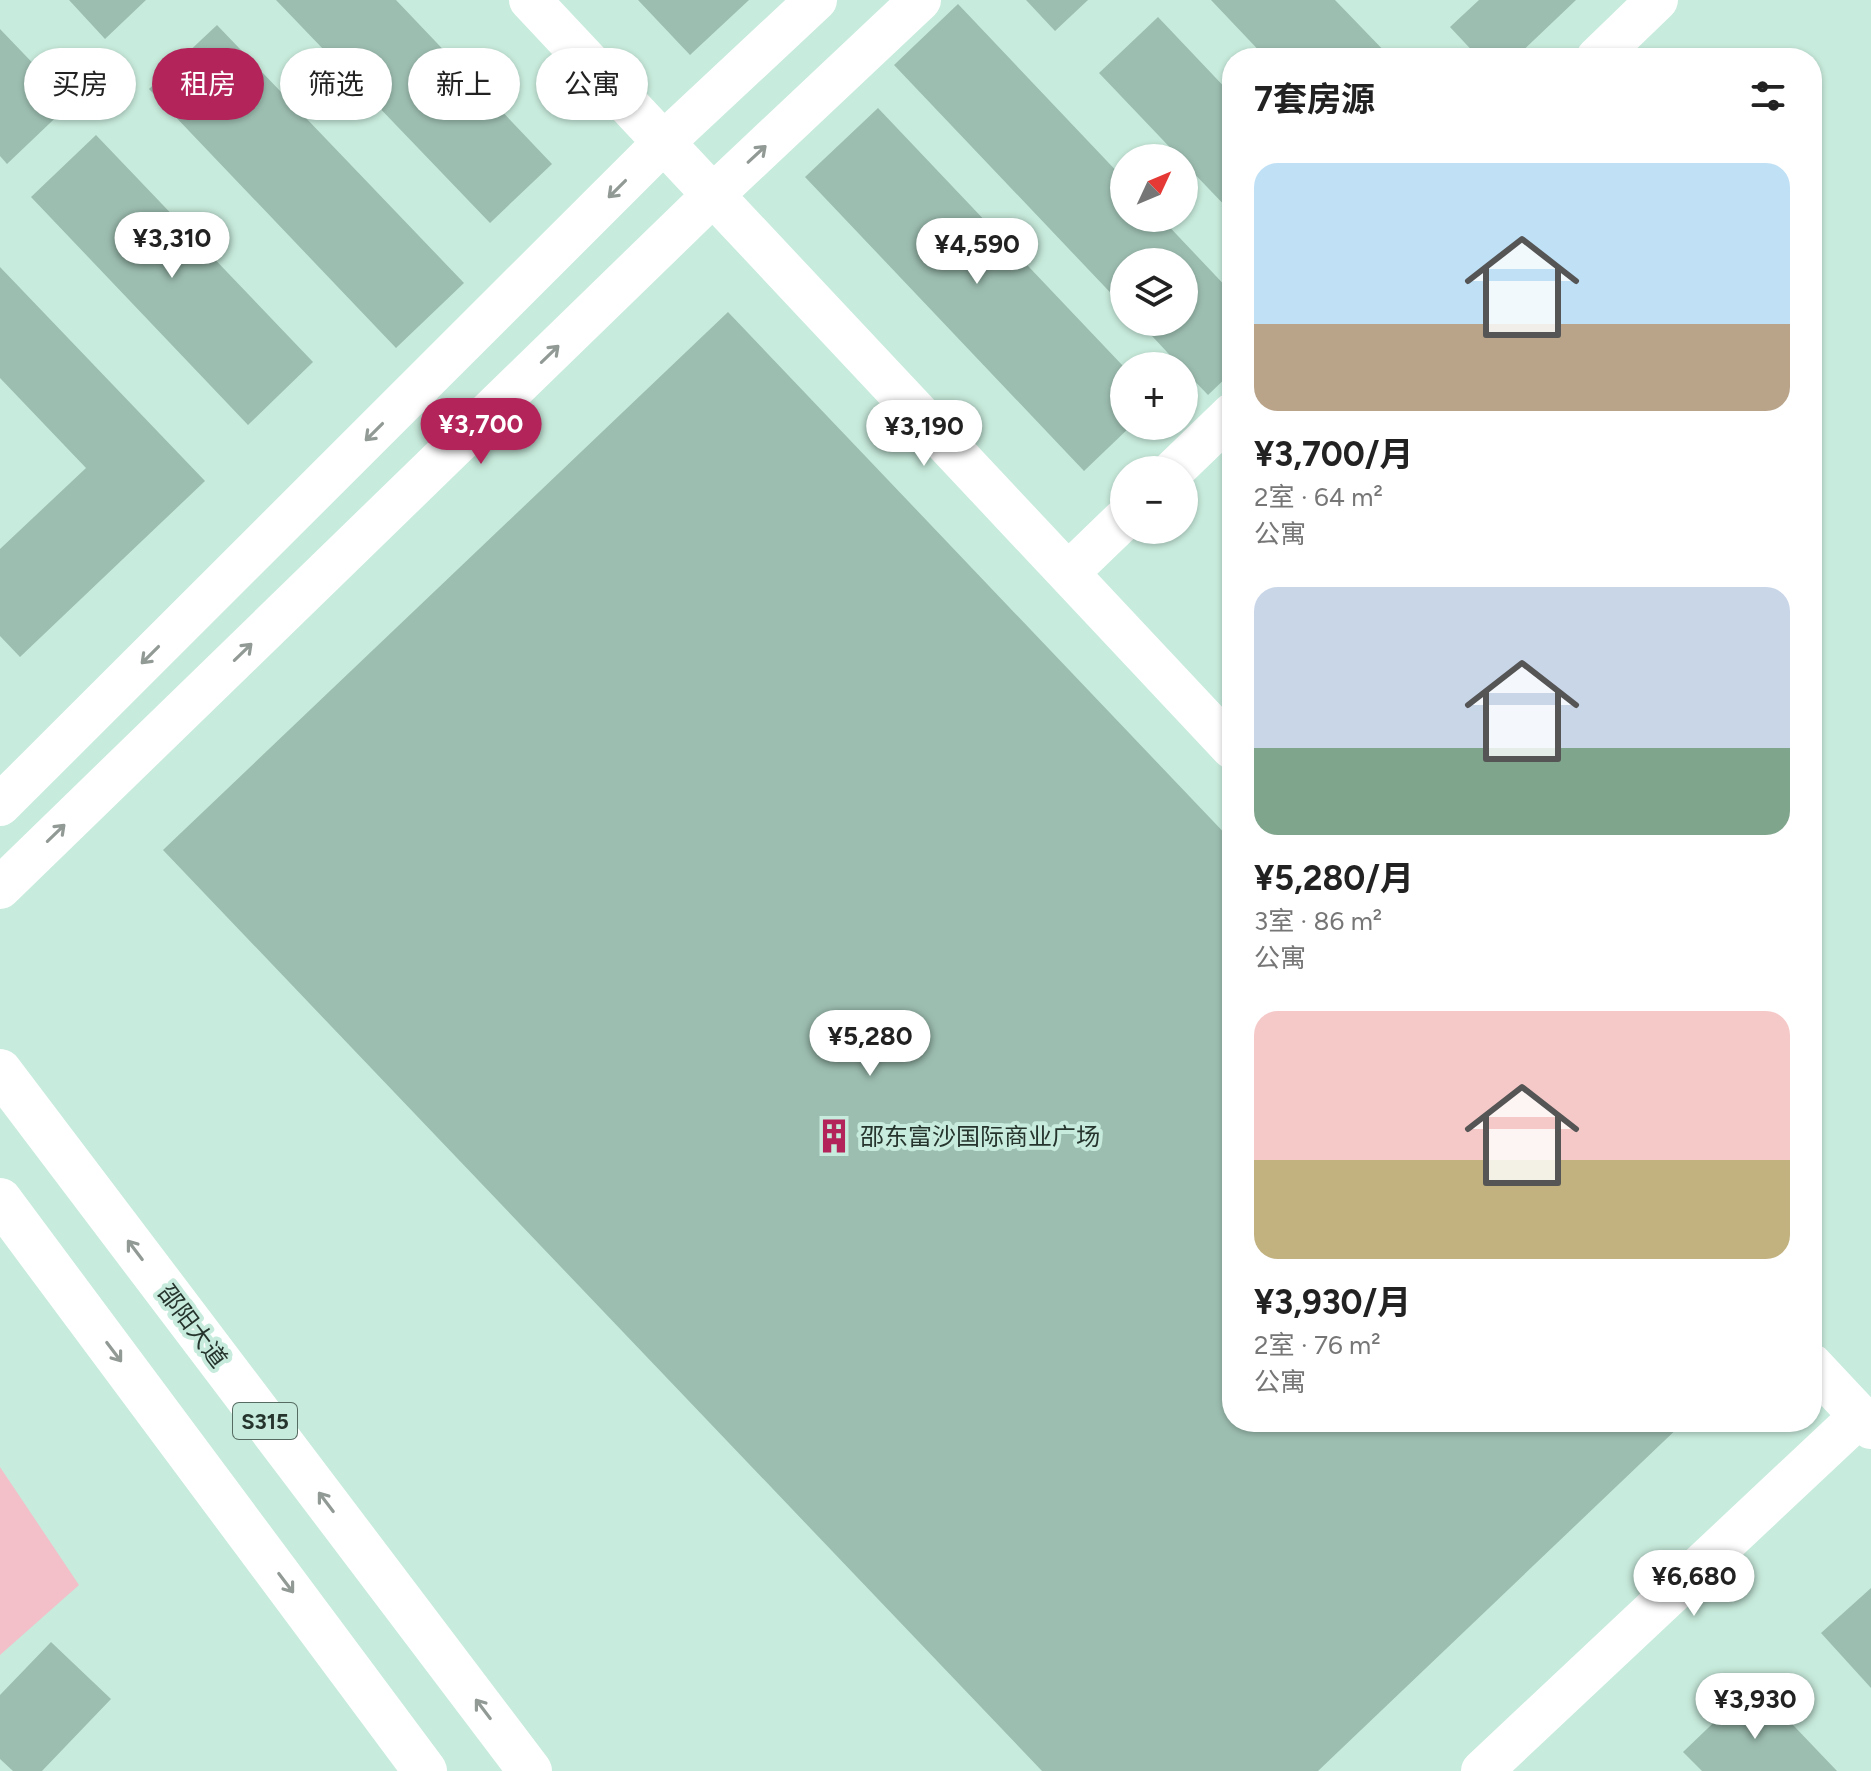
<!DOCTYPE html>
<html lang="zh">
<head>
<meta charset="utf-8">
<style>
  body { margin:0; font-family:Figtree,"Noto Sans SC",sans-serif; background:#f6f6f6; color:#222; height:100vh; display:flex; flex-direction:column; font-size:30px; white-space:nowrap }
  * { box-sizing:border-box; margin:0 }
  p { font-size:26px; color:#767676 }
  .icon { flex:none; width:44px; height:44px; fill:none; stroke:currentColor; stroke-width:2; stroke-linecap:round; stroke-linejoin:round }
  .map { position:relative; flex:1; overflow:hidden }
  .panel { position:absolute; left:1222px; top:48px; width:600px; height:1384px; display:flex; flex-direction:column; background:#fff; border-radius:32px; box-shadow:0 2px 6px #0004 }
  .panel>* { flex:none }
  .hud { position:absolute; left:24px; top:48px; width:760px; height:72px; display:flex; gap:16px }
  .needle { width:52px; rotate:46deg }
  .fabs { position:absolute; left:1110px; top:144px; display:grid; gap:16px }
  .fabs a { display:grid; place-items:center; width:88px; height:88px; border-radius:50%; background:#fff; box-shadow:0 2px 6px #0004; font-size:40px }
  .price { position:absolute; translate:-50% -68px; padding:0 18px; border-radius:28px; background:#fff; color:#222; font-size:26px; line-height:52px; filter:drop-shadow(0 2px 4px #0008) }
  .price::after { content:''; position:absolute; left:50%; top:48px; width:24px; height:18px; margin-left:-12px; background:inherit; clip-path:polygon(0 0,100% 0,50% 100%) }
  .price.active { background:#b3255a; color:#fff }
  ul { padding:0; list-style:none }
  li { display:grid; align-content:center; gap:16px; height:424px; padding:0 32px }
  li span { display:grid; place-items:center; height:248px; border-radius:24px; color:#555 }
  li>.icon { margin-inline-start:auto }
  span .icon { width:144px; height:144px; fill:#fffc; stroke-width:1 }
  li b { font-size:34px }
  h2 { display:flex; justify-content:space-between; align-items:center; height:96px; padding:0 32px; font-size:34px }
  .chip { padding:0 28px; border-radius:36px; background:#fff; box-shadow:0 2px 6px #0004; font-size:28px; line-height:72px }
  .chip.active { background:#b3255a; color:#fff }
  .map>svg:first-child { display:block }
</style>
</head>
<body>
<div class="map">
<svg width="1871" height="1771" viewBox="0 0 1871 1771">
  <rect width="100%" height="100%" fill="#c7ebdc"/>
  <!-- green -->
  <path fill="#f3c0ca" d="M 0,1467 L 79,1585 L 0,1655 Z"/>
  <!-- building -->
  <path fill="#9cbeb0" d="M 69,0 L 146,0 L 105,39 Z
    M 276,0 L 396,0 L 552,164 L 490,223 Z
    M 638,0 L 749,0 L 690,55 Z
    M 1026,0 L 1088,0 L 1055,31 Z
    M 1211,0 L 1335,0 L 1391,58 L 1266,58 Z
    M 1479,0 L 1576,0 L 1515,58 L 1479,58 L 1450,27 Z
    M 958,4 L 1124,179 L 1124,218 L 1161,218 L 1232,293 L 1232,372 L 1208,395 L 1184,370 L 1184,366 L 1180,366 L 1139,322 L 1184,322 L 1184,262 L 1124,262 L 1124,307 L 894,65 Z
    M 1158,17 L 1232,95 L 1232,213 L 1184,163 L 1184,158 L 1180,158 L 1099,73 Z
    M 217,25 L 464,283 L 396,348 L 149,89 Z
    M 0,29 L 71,103 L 7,164 L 0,156 Z
    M 878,108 L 1124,367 L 1124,426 L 1131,426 L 1084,471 L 805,177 Z
    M 96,135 L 313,362 L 248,425 L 31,197 Z
    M 0,267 L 205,481 L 20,657 L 0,636 L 0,549 L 86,468 L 0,378 Z
    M 728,312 L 1232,841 L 1232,1422 L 1684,1422 L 1318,1771 L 1042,1771 L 163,850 Z
    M 1871,1588 L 1871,1688 L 1821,1633 Z
    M 51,1642 L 111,1699 L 42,1771 L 13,1771 L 0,1759 L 0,1695 Z
    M 1754,1684 L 1837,1771 L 1702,1771 L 1683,1752 Z"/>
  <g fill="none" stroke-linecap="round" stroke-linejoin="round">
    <!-- minor -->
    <path stroke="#fff" stroke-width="42" d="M 530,0 L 1232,748
      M 1597,58 L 1657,0
      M 1174,470 L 1232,414
      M 1068,573 L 1124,519
      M 0,805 L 664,142 L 816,0
      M 0,888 L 713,195 L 920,0
      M 1812,1365 L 1871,1428
      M 1482,1771 L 1860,1416"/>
    <!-- major -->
    <path stroke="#fff" stroke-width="44" d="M 0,1071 L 530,1771
      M 0,1200 L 425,1771"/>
  </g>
  <!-- one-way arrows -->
  <defs><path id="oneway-shaft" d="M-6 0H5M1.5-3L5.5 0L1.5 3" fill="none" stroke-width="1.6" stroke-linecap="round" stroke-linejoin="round" transform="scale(2)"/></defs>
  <g stroke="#929a96">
    <use href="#oneway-shaft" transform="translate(757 154) rotate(-43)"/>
    <use href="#oneway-shaft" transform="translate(617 189) rotate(135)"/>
    <use href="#oneway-shaft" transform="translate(550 354) rotate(-44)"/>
    <use href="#oneway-shaft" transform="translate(374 432) rotate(135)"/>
    <use href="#oneway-shaft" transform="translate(243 652) rotate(-44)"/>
    <use href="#oneway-shaft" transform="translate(150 655) rotate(135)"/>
    <use href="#oneway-shaft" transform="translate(56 833) rotate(-44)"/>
    <use href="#oneway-shaft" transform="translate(135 1250) rotate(-127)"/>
    <use href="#oneway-shaft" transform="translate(114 1352) rotate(53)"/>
    <use href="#oneway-shaft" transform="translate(326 1502) rotate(-127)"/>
    <use href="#oneway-shaft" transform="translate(286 1583) rotate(53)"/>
    <use href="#oneway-shaft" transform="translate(483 1709) rotate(-127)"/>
  </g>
  <!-- icons -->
  <defs>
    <g id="building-bare" transform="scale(2.76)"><path d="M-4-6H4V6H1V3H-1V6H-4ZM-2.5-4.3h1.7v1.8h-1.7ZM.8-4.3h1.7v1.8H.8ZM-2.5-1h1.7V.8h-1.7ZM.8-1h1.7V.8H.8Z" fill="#b3255a" stroke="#c7ebdc" stroke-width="2.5" paint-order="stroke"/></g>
  </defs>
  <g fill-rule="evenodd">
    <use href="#building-bare" x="834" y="1136"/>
  </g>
  <g text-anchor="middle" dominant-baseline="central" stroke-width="8" stroke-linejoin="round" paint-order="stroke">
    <!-- shield labels -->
    <rect fill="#c7ebdc" stroke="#566b62" stroke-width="2" x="233" y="1403" width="64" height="36" rx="6"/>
    <g font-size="22" font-weight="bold" fill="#26342e">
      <text x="265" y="1421">S315</text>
    </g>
    <!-- poi labels -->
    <g font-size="24" fill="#26342e" stroke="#c7ebdc" text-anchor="start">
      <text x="860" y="1136">邵东富沙国际商业广场</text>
    </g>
    <!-- street labels -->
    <g font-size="24" fill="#26342e" stroke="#c7ebdc">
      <text transform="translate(193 1326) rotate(53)">邵阳大道</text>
    </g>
  </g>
</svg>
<div class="fabs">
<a><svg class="needle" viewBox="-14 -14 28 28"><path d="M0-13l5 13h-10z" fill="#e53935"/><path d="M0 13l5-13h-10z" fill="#767676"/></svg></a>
<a><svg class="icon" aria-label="layers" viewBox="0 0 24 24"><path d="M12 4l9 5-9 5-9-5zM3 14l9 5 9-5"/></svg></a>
<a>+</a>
<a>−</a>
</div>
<b class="price" style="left:172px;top:280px">¥3,310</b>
<b class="price" style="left:977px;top:286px">¥4,590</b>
<b class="price active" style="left:481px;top:466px">¥3,700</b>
<b class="price" style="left:924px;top:468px">¥3,190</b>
<b class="price" style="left:870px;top:1078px">¥5,280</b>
<b class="price" style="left:1694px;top:1618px">¥6,680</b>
<b class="price" style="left:1755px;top:1741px">¥3,930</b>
<div class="hud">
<a class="chip">买房</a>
<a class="chip active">租房</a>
<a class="chip">筛选</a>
<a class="chip">新上</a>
<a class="chip">公寓</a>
</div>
<section class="panel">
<h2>7套房源<svg class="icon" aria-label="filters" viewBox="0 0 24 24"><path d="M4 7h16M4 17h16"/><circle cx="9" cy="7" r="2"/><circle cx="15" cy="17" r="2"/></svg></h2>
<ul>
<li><span style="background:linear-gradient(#bfe0f5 65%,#b9a48a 0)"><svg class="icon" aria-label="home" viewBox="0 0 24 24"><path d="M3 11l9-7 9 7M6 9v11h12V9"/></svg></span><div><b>¥3,700/月</b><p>2室 · 64 m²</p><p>公寓</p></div></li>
<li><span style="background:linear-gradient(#c9d6e8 65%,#7fa58c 0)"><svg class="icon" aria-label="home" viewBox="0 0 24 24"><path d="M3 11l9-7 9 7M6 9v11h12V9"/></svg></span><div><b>¥5,280/月</b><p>3室 · 86 m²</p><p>公寓</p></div></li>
<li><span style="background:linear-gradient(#f6c9c9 60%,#c2b280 0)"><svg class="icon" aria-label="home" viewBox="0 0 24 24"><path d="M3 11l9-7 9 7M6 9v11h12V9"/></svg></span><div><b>¥3,930/月</b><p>2室 · 76 m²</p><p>公寓</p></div></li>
</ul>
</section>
</div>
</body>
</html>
